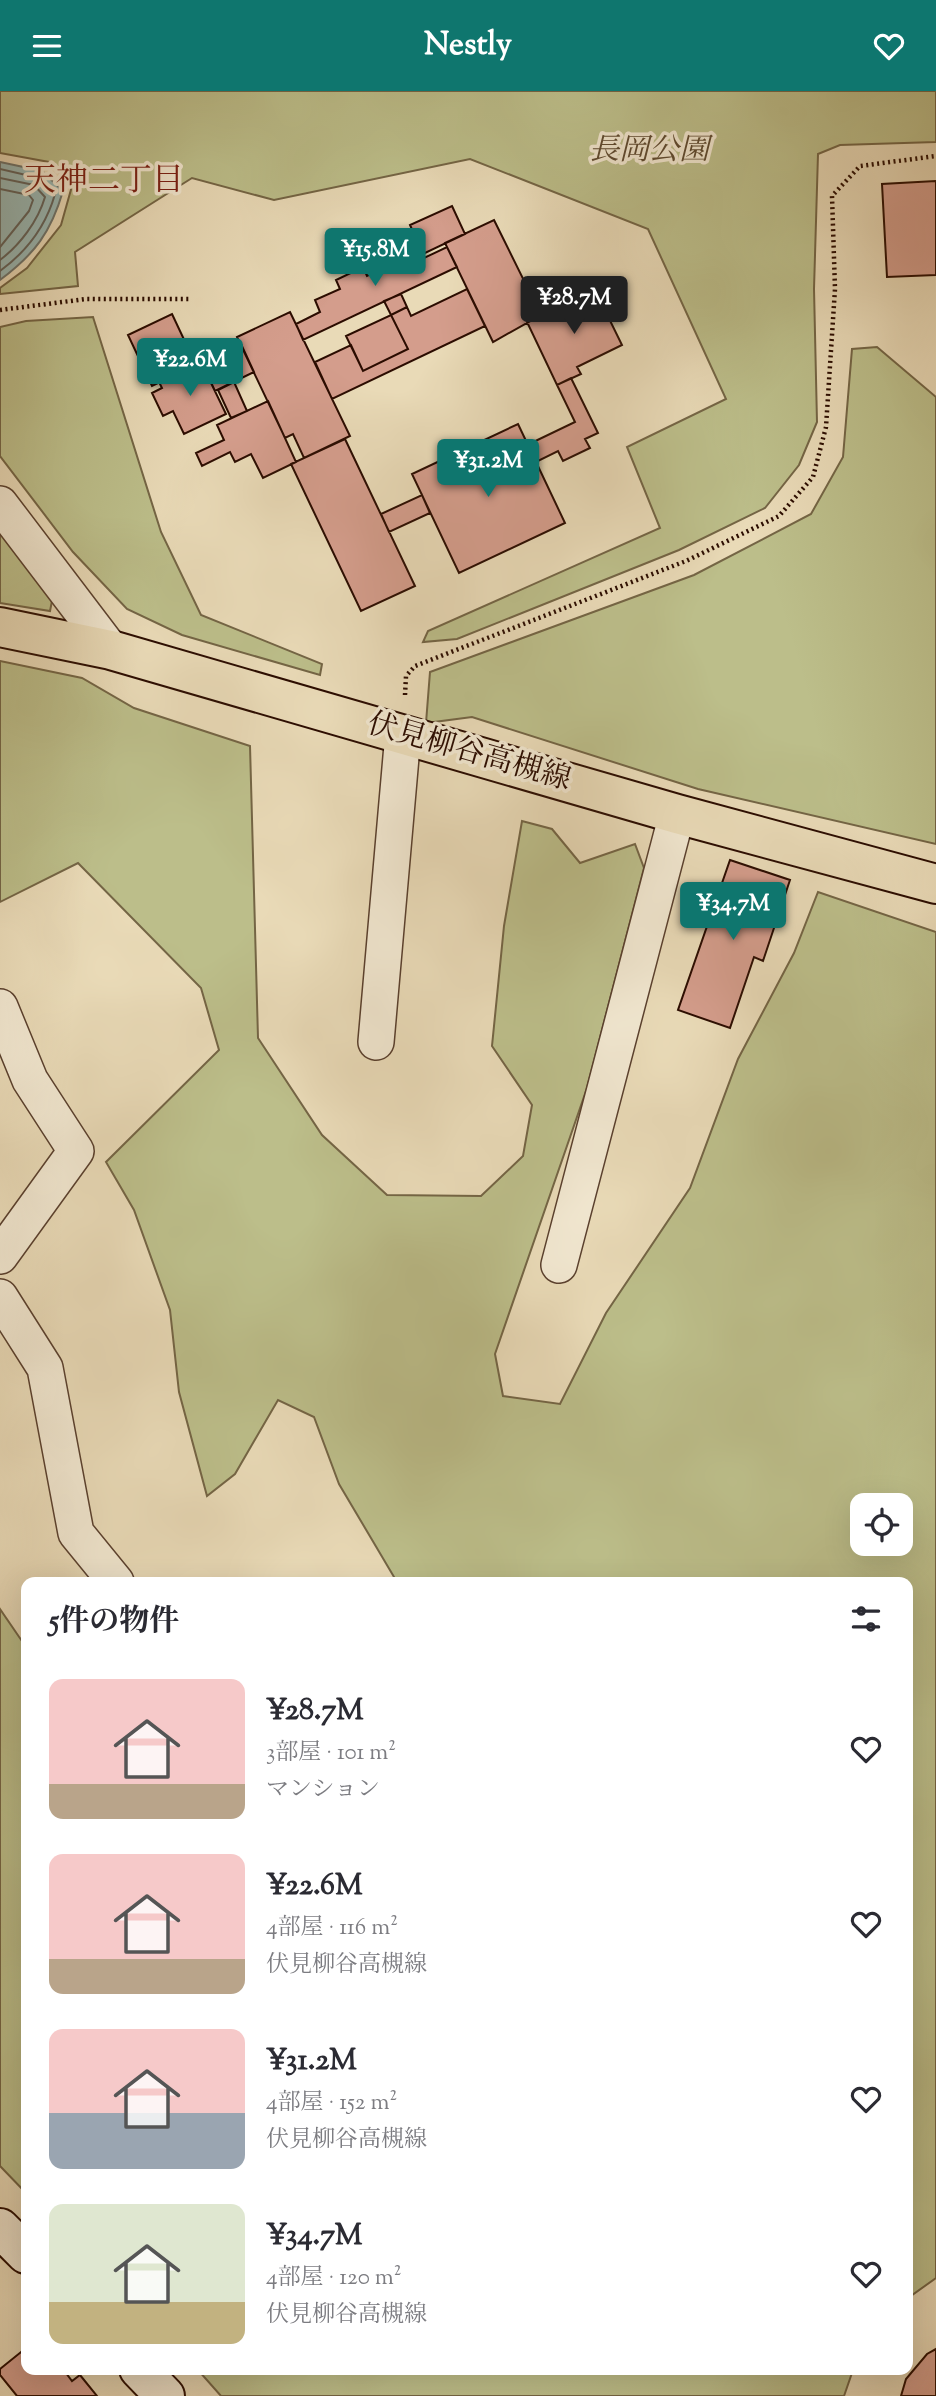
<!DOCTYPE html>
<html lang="ja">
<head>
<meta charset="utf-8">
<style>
  body { margin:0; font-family:"Sorts Mill Goudy","Noto Serif JP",serif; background:#f2f2f3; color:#2b2b33; height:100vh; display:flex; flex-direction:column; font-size:26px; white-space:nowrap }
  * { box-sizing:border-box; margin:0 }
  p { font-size:23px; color:#7c7c81 }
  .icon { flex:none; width:38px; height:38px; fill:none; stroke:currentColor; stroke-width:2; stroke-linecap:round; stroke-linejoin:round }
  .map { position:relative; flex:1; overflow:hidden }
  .sheet { position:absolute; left:21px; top:1486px; width:892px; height:798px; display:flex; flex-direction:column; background:#fff; border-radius:14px; box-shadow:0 7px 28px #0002 }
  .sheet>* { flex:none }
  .controls { position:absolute; left:850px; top:1402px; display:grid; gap:14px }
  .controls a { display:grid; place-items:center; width:63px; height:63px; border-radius:14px; background:#fff; box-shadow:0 7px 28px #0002; font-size:35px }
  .price { position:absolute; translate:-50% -60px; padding:0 16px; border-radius:7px; background:#0f766e; color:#fff; font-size:23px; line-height:46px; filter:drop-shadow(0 2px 4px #0008) }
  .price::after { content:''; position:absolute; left:50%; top:42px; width:21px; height:16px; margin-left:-10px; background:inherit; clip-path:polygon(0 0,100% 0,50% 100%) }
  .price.on { background:#222; color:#fff }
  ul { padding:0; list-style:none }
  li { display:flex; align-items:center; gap:21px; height:175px; padding:0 28px }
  li span { display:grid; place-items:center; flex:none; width:196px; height:140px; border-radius:14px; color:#555 }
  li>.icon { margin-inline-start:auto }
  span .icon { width:84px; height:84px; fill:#fffc; stroke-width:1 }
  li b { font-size:30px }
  h2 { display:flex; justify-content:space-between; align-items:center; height:84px; padding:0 28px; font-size:30px }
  header { display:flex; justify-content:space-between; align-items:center; height:91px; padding:0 28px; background:#0f766e; color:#fff; font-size:32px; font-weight:700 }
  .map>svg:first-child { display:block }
</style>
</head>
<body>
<header><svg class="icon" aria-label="menu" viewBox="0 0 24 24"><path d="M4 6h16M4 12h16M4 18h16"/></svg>Nestly<svg class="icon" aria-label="heart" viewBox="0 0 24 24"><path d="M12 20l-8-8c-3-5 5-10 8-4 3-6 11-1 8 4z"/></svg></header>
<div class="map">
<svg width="936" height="2305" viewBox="0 0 936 2305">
  <rect width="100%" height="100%" fill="#e9dab7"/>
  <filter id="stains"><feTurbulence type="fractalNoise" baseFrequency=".00286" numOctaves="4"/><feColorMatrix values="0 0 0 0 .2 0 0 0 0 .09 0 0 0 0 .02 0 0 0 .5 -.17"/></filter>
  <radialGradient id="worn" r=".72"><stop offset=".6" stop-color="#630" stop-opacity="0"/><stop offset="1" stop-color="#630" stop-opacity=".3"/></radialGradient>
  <!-- green -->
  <path fill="#bcbe8a" stroke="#746545" stroke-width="2" fill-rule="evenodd" d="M 0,0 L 936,0 L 936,51 L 840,54 L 818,63 L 814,198 L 817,331 L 799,374 L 765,417 L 679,459 L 457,548 L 423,551 L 428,540 L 660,437 L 627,356 L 726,308 L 648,138 L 470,68 L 274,109 L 192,87 L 75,161 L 78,195 L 0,203 L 0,197 L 27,177 L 61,134 L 72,95 L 49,71 L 0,62 Z
    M 93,226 L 161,441 L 201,524 L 322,573 L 320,584 L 182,544 L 127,518 L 73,461 L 0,365 L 0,236 L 26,230 Z
    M 877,256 L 936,306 L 936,753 L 698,698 L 472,626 L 426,632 L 430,581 L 694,484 L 811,423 L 843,366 L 852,258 Z
    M 0,439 L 53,505 L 50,520 L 0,512 Z
    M 0,570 L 82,587 L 134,617 L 250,655 L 258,947 L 322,1044 L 387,1104 L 481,1105 L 523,1065 L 532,1014 L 492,955 L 504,835 L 522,730 L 552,738 L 580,772 L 635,753 L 644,777 L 587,997 L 495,1263 L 503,1305 L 560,1313 L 606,1222 L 690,1097 L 738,968 L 794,862 L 818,801 L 936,841 L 936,2187 L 908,2207 L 908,1491 L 397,1491 L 339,1393 L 314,1326 L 278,1309 L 235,1383 L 207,1405 L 179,1301 L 170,1219 L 134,1119 L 106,1071 L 219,959 L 201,897 L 78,772 L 0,811 ZM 863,1414 L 901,1414 L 901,1452 L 863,1452 Z
    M 0,1518 L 26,1556 L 26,2102 L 0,2075 Z
    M 198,2279 L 853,2279 L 844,2305 L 221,2305 Z"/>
  <!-- water -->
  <path fill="#99b9b6" stroke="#6d746d" stroke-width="2" d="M 0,71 L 42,80 L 63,100 C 51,141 35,163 0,189 Z"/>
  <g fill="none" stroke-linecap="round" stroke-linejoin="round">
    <!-- shore -->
    <path stroke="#62625b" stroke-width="2" d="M 0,78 L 39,87 L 55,103 C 46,135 26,161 0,180
      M 0,87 L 34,94 L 45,106 C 38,130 20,154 0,169
      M 0,98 L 29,104 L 33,109 L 29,120 L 0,156"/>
  </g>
  <!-- building -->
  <path fill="#d49d8c" stroke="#2b0c00" stroke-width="2" d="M 936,90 L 936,184 L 887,186 L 882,93 Z
    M 452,115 L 465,143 L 423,163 L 410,134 Z
    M 494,129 L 541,224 L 493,251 L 445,152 Z
    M 416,154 L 422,168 L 447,156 L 457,176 L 303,249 L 296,233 L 320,221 L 315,209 L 340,198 L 336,189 L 363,176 L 367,185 L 394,172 L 391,166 Z
    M 467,198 L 485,235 L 332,308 L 315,271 L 351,254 L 363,280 L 408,258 L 391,224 L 407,216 L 411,225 Z
    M 595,199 L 622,254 L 577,276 L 581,283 L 557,294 L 527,231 Z
    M 401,203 L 407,216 L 391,224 L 384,210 Z
    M 290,221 L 350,345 L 304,367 L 293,343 L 285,347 L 237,246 Z
    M 172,223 L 196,274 L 152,295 L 128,244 Z
    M 391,224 L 408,258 L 363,280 L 346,245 Z
    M 241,253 L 254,281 L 215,300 L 202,272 Z
    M 198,265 L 226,323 L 184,343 L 173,320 L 163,325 L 152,302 L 162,297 L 159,291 L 196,274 L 193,268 Z
    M 571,287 L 598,342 L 585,348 L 590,357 L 563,370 L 558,360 L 536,371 L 527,354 L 575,331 L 557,294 Z
    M 234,291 L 247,320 L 231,327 L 218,299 Z
    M 268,310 L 296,371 L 263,387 L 251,363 L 235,371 L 230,361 L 202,375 L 196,362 L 224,349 L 217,334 Z
    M 518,333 L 565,432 L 459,482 L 412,383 Z
    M 345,348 L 415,495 L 361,520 L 291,373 Z
    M 422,404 L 430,422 L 389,441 L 381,423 Z
    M 730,769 L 790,789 L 763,870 L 754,866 L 730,937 L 678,919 Z
    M 26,2257 L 26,2278 L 63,2278 L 72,2290 L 80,2284 L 97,2305 L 17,2305 L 0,2284 L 0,2278 Z
    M 936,2258 L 936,2305 L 901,2305 L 906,2288 L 927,2263 Z"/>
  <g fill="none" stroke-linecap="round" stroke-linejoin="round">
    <!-- street casing -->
    <g stroke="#5a402e" stroke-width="38">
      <path id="street" d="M 0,413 L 111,559
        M 0,916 L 30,989 L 76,1060 L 0,1165
        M 376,951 L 403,643
        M 559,1174 L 677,723
        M 0,1206 L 45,1277 L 76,1442 L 116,1491"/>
    </g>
    <!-- secondary casing -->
    <g stroke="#2b0c00" stroke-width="42">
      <path id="secondary" d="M 0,2137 L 26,2163
        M 139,2278 L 165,2305"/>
    </g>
    <!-- primary casing -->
    <g stroke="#2b0c00" stroke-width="42">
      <path id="primary" d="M 0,536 L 111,559 L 677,723 L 936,793"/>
    </g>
    <!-- path -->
    <path stroke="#2b0c00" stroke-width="4.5" stroke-dasharray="2 3.5" stroke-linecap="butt" d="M 0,219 L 86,208 L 189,208
      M 405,604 L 406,585 L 415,575 L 686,470 L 779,425 L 813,386 L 826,336 L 835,198 L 832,105 L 860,75 L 936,65"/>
    <!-- street -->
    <use href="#street" stroke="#f1e7d0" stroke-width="35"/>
    <!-- secondary -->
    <use href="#secondary" stroke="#f1e7d0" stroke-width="38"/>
    <!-- primary -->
    <use href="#primary" stroke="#e9dab7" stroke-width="38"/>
  </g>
  <g text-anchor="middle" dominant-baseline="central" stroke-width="7" stroke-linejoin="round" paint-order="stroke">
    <!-- park labels -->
    <g font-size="30" font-style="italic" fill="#5e4a30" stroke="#f1e7d0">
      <text x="649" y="60">長岡公園</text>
    </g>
    <!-- street labels -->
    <g font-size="30" fill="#2b0c00" stroke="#f1e7d0">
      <text transform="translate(469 662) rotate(16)">伏見柳谷高槻線</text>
    </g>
    <!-- neighbourhood labels -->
    <g font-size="32" fill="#7a1f14" stroke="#f1e7d0">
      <text x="104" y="91">天神二丁目</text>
    </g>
  </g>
  <rect width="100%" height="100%" filter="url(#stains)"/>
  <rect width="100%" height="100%" fill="url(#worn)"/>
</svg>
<div class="controls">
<a><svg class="icon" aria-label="locate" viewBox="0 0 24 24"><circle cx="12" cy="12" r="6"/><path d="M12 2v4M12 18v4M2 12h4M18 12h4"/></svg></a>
</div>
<b class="price" style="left:375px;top:197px">¥15.8M</b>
<b class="price on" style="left:574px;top:245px">¥28.7M</b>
<b class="price" style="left:190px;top:307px">¥22.6M</b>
<b class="price" style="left:488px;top:408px">¥31.2M</b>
<b class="price" style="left:733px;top:851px">¥34.7M</b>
<section class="sheet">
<h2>5件の物件<svg class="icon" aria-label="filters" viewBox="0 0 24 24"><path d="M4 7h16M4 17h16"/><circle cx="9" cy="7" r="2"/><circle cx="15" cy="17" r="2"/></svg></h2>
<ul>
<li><span style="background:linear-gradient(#f6c9c9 75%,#b9a48a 0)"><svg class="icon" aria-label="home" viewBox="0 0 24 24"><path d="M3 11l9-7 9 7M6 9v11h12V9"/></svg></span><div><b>¥28.7M</b><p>3部屋 · 101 m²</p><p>マンション</p></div><svg class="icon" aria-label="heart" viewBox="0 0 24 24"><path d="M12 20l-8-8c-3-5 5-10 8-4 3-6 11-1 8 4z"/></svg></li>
<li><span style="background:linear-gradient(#f6c9c9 75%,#b9a48a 0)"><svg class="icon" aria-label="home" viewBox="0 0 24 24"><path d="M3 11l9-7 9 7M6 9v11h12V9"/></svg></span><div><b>¥22.6M</b><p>4部屋 · 116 m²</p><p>伏見柳谷高槻線</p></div><svg class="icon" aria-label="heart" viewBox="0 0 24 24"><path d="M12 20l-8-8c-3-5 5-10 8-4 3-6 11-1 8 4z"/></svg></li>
<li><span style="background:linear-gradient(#f6c9c9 60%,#9aa5b1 0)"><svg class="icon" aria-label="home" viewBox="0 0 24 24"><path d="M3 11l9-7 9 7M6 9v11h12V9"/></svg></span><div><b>¥31.2M</b><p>4部屋 · 152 m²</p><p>伏見柳谷高槻線</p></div><svg class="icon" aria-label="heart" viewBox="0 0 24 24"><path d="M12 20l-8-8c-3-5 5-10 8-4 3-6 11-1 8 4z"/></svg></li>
<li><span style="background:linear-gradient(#dfe7d0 70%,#c2b280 0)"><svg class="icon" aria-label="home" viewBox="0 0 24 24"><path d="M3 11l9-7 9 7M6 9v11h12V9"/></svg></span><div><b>¥34.7M</b><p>4部屋 · 120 m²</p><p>伏見柳谷高槻線</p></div><svg class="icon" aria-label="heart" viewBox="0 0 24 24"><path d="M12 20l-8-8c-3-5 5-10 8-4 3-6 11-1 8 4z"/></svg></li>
</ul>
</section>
</div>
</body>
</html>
